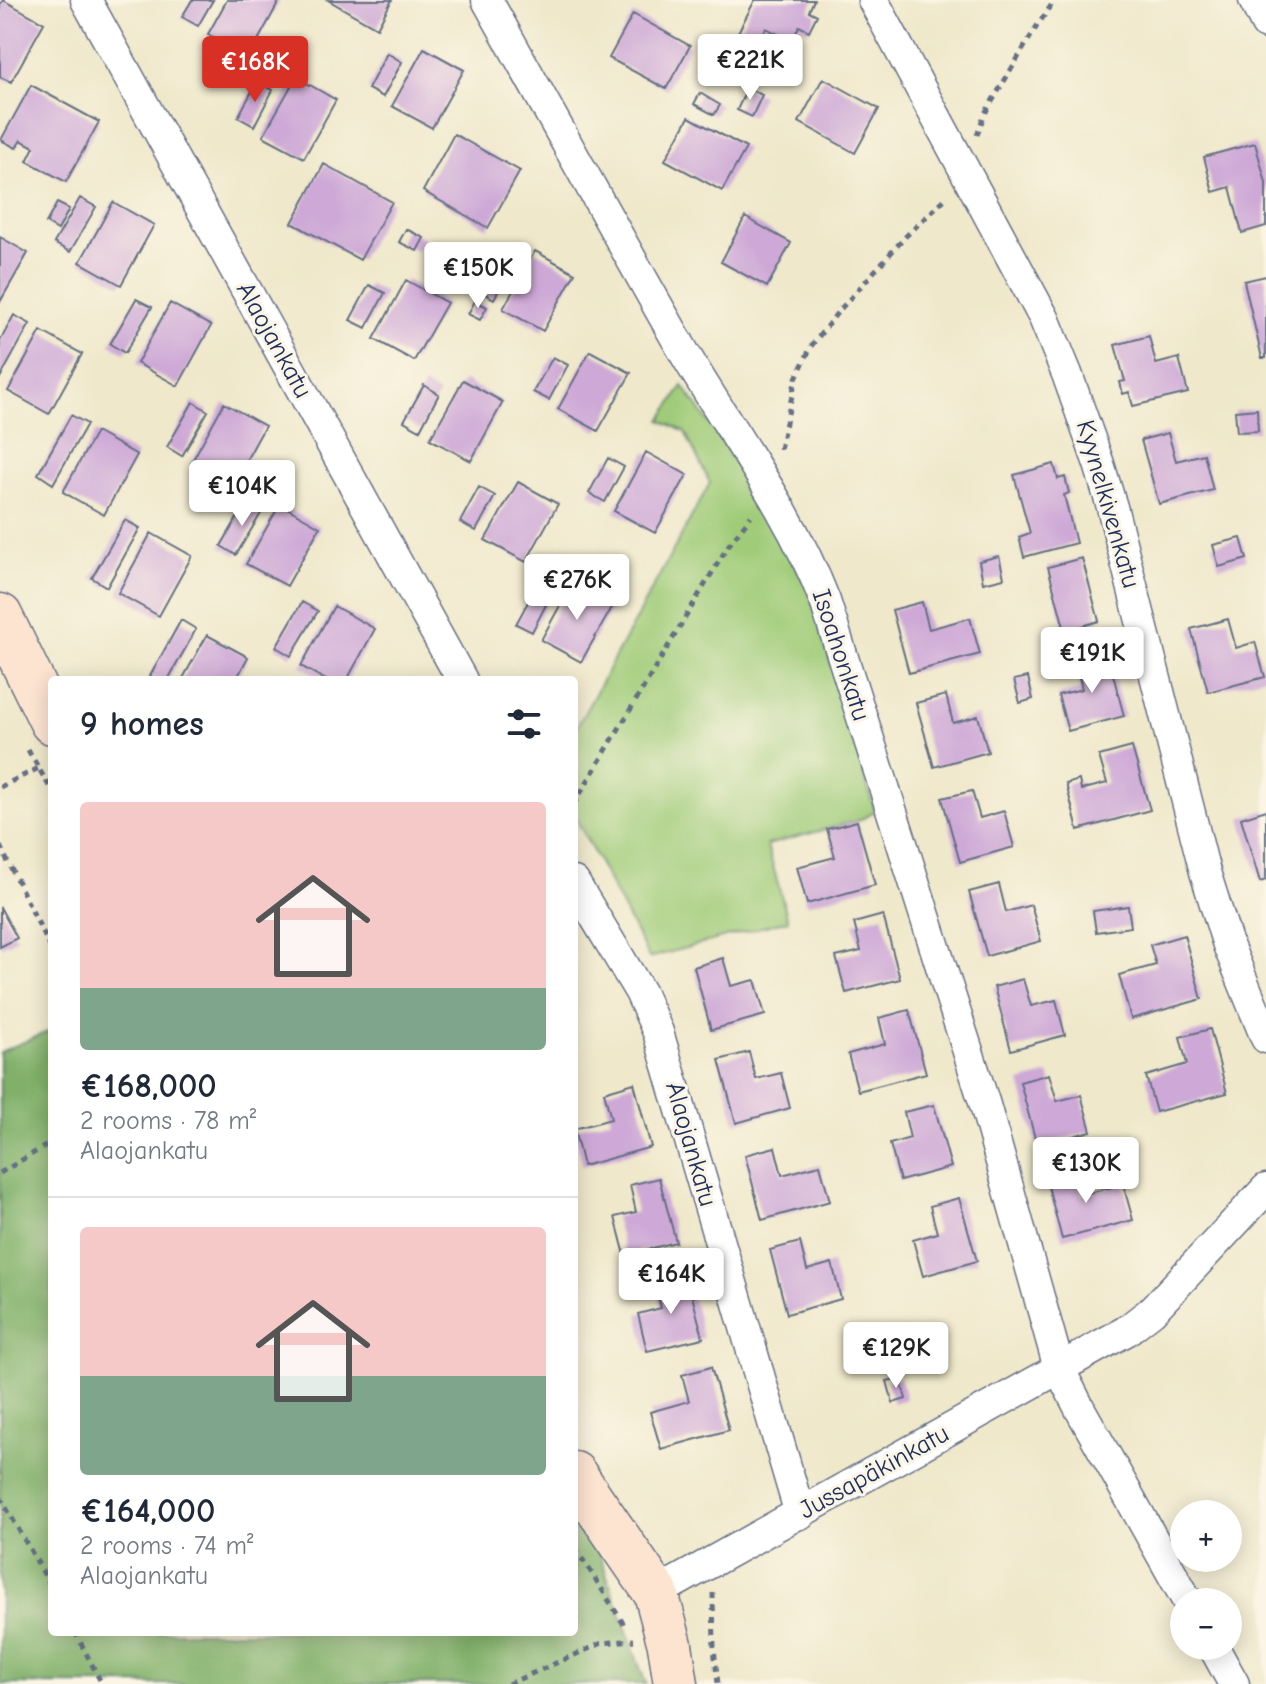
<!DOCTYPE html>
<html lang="en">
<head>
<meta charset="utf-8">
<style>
  body { margin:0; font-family:"Comic Neue",sans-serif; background:#f2f2f3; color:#1f2937; height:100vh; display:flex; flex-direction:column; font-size:30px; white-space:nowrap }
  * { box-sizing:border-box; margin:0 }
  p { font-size:26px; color:#747a83 }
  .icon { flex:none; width:44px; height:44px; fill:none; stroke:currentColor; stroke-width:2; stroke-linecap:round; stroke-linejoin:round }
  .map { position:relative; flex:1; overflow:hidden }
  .details { position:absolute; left:48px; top:676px; width:530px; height:960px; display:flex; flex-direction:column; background:#fff; border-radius:8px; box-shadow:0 4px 20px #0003 }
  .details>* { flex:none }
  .controls { position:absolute; left:1170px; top:1500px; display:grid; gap:16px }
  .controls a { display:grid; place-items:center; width:72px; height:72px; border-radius:50%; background:#fff; box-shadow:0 4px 20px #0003; font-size:40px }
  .price { position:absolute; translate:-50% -68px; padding:0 18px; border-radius:8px; background:#fff; color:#222; font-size:26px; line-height:52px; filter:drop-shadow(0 2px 4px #0008) }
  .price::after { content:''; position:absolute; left:50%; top:48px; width:24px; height:18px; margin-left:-12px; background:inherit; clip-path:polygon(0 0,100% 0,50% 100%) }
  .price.active { background:#d93025; color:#fff }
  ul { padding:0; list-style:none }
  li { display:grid; align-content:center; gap:16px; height:424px; padding:0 32px }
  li+li { border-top:2px solid #e0e1e3 }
  li span { display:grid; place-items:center; height:248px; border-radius:8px; color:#555 }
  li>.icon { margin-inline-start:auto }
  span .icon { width:144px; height:144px; fill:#fffc; stroke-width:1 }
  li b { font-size:34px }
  h2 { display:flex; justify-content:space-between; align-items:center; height:96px; padding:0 32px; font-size:34px }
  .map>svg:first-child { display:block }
</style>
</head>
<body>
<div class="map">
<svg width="1266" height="1684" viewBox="0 0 1266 1684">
  <rect width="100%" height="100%" fill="#fcf5e5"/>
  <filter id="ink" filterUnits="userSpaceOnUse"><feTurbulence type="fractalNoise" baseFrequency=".0125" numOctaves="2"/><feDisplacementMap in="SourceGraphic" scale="16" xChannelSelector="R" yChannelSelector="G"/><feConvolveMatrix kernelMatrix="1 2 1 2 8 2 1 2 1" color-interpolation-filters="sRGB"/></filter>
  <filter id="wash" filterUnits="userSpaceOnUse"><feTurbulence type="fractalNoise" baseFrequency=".006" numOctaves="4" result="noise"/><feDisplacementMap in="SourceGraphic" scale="32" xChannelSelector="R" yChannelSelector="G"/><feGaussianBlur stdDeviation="1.8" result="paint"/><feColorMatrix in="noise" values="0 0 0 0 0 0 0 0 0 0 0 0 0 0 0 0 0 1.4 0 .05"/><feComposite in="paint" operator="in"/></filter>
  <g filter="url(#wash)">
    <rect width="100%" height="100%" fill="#efe8cb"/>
    <!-- green -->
    <path fill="#a0cc79" stroke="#5e7e6c" stroke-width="2" d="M 683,386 L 756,489 L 810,593 L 875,812 L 857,821 L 767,845 L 788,920 L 649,958 L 574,815 L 574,732 L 710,483 L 685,432 L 661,420 Z"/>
    <!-- forest -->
    <path fill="#80b069" stroke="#4e7064" stroke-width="2" d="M 52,1030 L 52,1632 L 574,1632 L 574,1522 L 597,1548 L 646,1684 L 0,1684 L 0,1052 Z"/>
    <g id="blocks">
      <!-- building -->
      <path fill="#cea9d7" d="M 3,0 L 44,23 L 11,82 L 0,77 L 0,5 Z
        M 192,0 L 213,0 L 198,26 L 182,17 Z
        M 227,0 L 280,0 L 249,57 L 208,34 Z
        M 328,0 L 392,0 L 377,28 Z
        M 755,0 L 814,0 L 809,11 L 817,15 L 809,31 L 799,26 L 792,41 L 766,28 L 756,48 L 735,38 Z
        M 633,14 L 690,46 L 666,89 L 609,58 Z
        M 424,48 L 464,70 L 432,128 L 392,106 Z
        M 387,53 L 402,62 L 383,97 L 368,89 Z
        M 296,77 L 336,100 L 304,158 L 263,136 Z
        M 823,78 L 879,109 L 855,153 L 799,122 Z
        M 257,82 L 273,90 L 254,126 L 238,117 Z
        M 31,85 L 99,122 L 66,182 L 27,161 L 34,147 L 21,140 L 16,148 L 1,140 Z
        M 747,88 L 762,95 L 752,117 L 737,110 Z
        M 700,93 L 720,105 L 714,115 L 694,104 Z
        M 689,117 L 746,148 L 722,191 L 665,160 Z
        M 454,134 L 520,171 L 488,228 L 423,191 Z
        M 1255,143 L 1266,183 L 1266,226 L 1242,233 L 1230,187 L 1213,192 L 1204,157 Z
        M 324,164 L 392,202 L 360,260 L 292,223 Z
        M 80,198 L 96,207 L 70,252 L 54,243 Z
        M 113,202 L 154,225 L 121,285 L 80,262 Z
        M 57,203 L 69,209 L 58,230 L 46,223 Z
        M 745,217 L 791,243 L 767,287 L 721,262 Z
        M 406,229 L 424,238 L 417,251 L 399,242 Z
        M 0,237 L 28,253 L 0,302 Z
        M 535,251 L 575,273 L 543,331 L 503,309 Z
        M 498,255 L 513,264 L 494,299 L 479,291 Z
        M 1266,276 L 1266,358 L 1262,358 L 1244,281 Z
        M 406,280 L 447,303 L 414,361 L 374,339 Z
        M 369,285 L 385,293 L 366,328 L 350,320 Z
        M 136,299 L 152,307 L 125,353 L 110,344 Z
        M 475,301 L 487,307 L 480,320 L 468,314 Z
        M 170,303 L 211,326 L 178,386 L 137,363 Z
        M 14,315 L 30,324 L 0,378 L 0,341 Z
        M 41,331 L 82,354 L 49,414 L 8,391 Z
        M 1149,336 L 1156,364 L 1179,358 L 1188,393 L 1133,406 L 1129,392 L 1123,394 L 1120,382 L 1125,381 L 1115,345 Z
        M 590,351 L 631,373 L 598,431 L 558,409 Z
        M 553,357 L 568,365 L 549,400 L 533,392 Z
        M 463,380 L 503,402 L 471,461 L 430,439 Z
        M 424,385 L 439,394 L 420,430 L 404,421 Z
        M 193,402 L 208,411 L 182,456 L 167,447 Z
        M 224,403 L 265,426 L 232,486 L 191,463 Z
        M 1257,409 L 1258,431 L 1237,432 L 1235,411 Z
        M 71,415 L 87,424 L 53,484 L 38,474 Z
        M 96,432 L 137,455 L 104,515 L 63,492 Z
        M 1168,433 L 1176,461 L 1204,454 L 1213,490 L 1159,504 L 1141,440 Z
        M 646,452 L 687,475 L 655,533 L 614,511 Z
        M 608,458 L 624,467 L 605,502 L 589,493 Z
        M 1054,464 L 1058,479 L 1065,477 L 1069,493 L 1064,495 L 1076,543 L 1024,557 L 1019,537 L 1030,533 L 1014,475 Z
        M 518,482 L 558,504 L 526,562 L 485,540 Z
        M 479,487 L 495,496 L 476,531 L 460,522 Z
        M 247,501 L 263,510 L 236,555 L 221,546 Z
        M 280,504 L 320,527 L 287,586 L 246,564 Z
        M 125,520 L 140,528 L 107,587 L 92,578 Z
        M 151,533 L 192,556 L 159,616 L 118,593 Z
        M 1241,538 L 1247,559 L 1219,567 L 1213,545 Z
        M 999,556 L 1004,578 L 983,583 L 979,561 Z
        M 1082,558 L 1099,621 L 1065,631 L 1048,567 Z
        M 573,582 L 614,604 L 581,662 L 541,640 Z
        M 535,589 L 550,597 L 532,632 L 516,624 Z
        M 302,602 L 318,611 L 291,656 L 276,647 Z
        M 922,602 L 929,629 L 970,618 L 980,654 L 909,673 L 892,610 Z
        M 334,606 L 375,629 L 347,680 L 326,680 L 301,666 Z
        M 1228,619 L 1236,648 L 1255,642 L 1265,677 L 1208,692 L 1191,629 Z
        M 181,620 L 196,629 L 168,680 L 158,680 L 150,676 Z
        M 207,635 L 248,657 L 236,680 L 182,680 Z
        M 1107,652 L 1124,716 L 1068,731 L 1058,695 L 1082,689 L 1075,661 Z
        M 1028,677 L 1033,699 L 1020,703 L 1014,680 Z
        M 946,695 L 953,723 L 978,716 L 988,752 L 934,767 L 916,703 Z
        M 1132,747 L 1150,810 L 1078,830 L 1066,784 L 1079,780 L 1081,790 L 1107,783 L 1099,756 Z
        M 972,791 L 980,818 L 1004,811 L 1014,847 L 960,862 L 942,798 Z
        M 1266,810 L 1266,880 L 1260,882 L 1241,818 Z
        M 857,821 L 875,885 L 807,904 L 797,867 L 835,857 L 827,829 Z
        M 999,884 L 1006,912 L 1031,905 L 1041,941 L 987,956 L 969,892 Z
        M 1128,906 L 1131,927 L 1096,932 L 1093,911 Z
        M 0,907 L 17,938 L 0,947 Z
        M 883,915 L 900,979 L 846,993 L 836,957 L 861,951 L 854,923 Z
        M 1184,935 L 1202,999 L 1131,1019 L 1119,975 L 1156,965 L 1150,945 Z
        M 723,958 L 731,986 L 755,980 L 765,1015 L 711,1030 L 694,967 Z
        M 1023,979 L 1031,1006 L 1056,1000 L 1065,1035 L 1011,1050 L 994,987 Z
        M 909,1010 L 926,1073 L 858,1091 L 848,1054 L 885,1044 L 879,1018 Z
        M 1210,1029 L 1227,1093 L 1156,1112 L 1146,1076 L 1187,1064 L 1180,1037 Z
        M 749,1052 L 756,1079 L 781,1073 L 790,1108 L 736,1123 L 719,1060 Z
        M 1049,1074 L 1057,1101 L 1081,1095 L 1091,1131 L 1037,1146 L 1020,1082 Z
        M 634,1083 L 651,1147 L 583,1166 L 574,1129 L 611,1119 L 604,1092 Z
        M 934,1105 L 951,1167 L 900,1181 L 890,1144 L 910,1138 L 904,1112 Z
        M 775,1147 L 782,1175 L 820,1165 L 830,1201 L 762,1220 L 745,1155 Z
        M 1074,1167 L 1082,1195 L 1123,1184 L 1133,1220 L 1062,1239 L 1045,1175 Z
        M 659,1178 L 676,1242 L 625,1255 L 615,1217 L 636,1212 L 630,1185 Z
        M 959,1198 L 977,1261 L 923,1276 L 913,1240 L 937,1233 L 930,1206 Z
        M 800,1242 L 807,1270 L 832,1263 L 841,1299 L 787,1314 L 770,1250 Z
        M 686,1273 L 703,1338 L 647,1351 L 638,1314 L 661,1308 L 654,1282 Z
        M 711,1367 L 729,1430 L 661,1449 L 650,1412 L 689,1401 L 682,1375 Z
        M 900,1378 L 906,1399 L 893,1403 L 887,1381 Z"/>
    </g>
  </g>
  <g filter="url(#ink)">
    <use href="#blocks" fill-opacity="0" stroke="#657084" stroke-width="2"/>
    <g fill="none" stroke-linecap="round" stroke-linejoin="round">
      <!-- street casing -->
      <g stroke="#657084" stroke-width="33">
        <path id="street" d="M 86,0 L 462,680
          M 487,0 C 553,118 618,237 685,354 C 734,437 790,510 825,601 L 985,1105 L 1059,1368 L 1080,1409 L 1188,1602
          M 873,0 L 1044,318 L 1067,374 L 1099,464 L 1112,507 L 1205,872 L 1228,945 L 1266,1038
          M 1254,0 L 1266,24
          M 574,882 L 640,992 L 658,1032 L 800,1514
          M 656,1593 L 1126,1331 L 1152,1311 L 1266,1189
          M 1213,1646 L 1234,1684"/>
      </g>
      <!-- secondary casing -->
      <g stroke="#657084" stroke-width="47">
        <path id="secondary" d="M 0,616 L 52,722
          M 574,1474 L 656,1593 L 670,1645 L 676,1684"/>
      </g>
      <!-- path -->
      <path stroke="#657084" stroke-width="5" stroke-dasharray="6 6" stroke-linecap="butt" d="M 977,135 L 984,115 L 1037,26 L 1055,0
        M 780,449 L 796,378 L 812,345 L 837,313 L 906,236 L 947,197
        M 28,750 L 52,791
        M 0,787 L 39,768
        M 574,804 L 728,546 L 751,516
        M 0,846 L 52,951
        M 0,1173 L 52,1142
        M 0,1497 L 52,1588
        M 574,1549 L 586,1564 L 626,1628
        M 713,1593 L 714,1648 L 718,1684
        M 75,1632 L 102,1684
        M 508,1684 L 602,1643 L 634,1640"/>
      <!-- street -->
      <use href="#street" stroke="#fff" stroke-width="30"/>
      <!-- secondary -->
      <use href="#secondary" stroke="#fde4d1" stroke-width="44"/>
    </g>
  </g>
  <g text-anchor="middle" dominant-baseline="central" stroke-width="6" stroke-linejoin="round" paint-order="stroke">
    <!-- street labels -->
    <g font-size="26" fill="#1b2f5e" stroke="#fcf5e5">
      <text transform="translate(274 340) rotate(61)">Alaojankatu</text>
      <text transform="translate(1108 504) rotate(74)">Kyynelkivenkatu</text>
      <text transform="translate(841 655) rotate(72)">Isoahonkatu</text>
      <text transform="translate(691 1144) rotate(74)">Alaojankatu</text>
      <text transform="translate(874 1472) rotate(-29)">Jussapäkinkatu</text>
    </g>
  </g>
</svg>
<div class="controls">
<a>+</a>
<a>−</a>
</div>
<b class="price" style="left:750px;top:102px">€221K</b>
<b class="price active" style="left:255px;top:104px">€168K</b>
<b class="price" style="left:478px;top:310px">€150K</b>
<b class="price" style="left:242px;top:528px">€104K</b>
<b class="price" style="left:577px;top:622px">€276K</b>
<b class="price" style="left:1092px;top:695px">€191K</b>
<b class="price" style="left:1086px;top:1205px">€130K</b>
<b class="price" style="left:671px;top:1316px">€164K</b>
<b class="price" style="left:896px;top:1390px">€129K</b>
<section class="details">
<h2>9 homes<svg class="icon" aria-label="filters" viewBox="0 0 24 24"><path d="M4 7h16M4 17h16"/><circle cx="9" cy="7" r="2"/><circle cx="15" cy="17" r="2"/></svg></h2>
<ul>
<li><span style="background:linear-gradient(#f6c9c9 75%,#7fa58c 0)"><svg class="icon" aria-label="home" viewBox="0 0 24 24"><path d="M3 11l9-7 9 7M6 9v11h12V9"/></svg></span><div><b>€168,000</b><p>2 rooms · 78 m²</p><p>Alaojankatu</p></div></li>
<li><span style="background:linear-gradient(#f6c9c9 60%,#7fa58c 0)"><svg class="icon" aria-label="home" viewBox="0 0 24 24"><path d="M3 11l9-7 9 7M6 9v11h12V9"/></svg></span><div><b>€164,000</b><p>2 rooms · 74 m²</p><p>Alaojankatu</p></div></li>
</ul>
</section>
</div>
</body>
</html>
